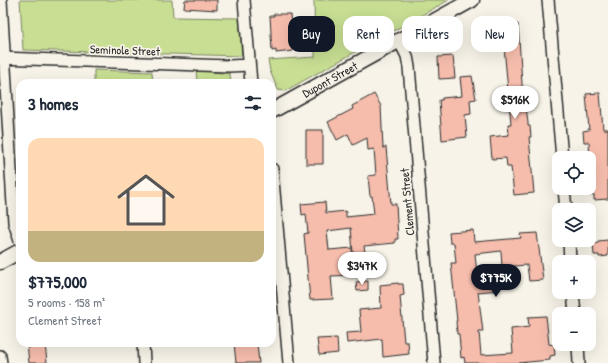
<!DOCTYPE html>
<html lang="en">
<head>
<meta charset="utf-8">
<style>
  body { margin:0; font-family:"Patrick Hand",sans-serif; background:#f2f2f3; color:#1f2937; height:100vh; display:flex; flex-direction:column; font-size:15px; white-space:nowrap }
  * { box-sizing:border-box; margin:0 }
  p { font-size:13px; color:#747a83 }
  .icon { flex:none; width:22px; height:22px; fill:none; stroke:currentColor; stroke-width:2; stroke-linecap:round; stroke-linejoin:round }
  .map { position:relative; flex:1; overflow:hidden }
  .sheet { position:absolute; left:16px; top:79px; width:260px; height:268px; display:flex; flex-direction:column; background:#fff; border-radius:12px; box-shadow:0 4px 16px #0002 }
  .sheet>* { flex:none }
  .hud { position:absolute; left:288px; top:16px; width:260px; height:36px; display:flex; gap:8px }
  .controls { position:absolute; left:552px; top:151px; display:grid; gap:8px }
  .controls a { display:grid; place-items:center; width:44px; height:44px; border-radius:8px; background:#fff; box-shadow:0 4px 16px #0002; font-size:20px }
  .price { position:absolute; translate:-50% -34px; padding:0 9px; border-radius:14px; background:#fff; color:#222; font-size:13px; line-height:26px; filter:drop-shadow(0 1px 2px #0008) }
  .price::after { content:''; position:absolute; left:50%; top:24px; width:12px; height:9px; margin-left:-6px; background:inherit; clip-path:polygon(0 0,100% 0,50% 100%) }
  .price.selected { background:#111827; color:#fff }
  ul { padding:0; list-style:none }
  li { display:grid; align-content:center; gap:8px; height:212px; padding:0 12px }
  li+li { border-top:1px solid #e0e1e3 }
  li span { display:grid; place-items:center; height:124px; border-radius:12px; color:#555 }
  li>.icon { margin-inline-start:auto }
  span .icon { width:72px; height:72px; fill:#fffc; stroke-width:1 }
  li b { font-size:17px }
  h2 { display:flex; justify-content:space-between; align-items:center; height:48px; padding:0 12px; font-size:17px }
  .chip { padding:0 14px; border-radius:12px; background:#fff; box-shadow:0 4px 16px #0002; font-size:14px; line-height:36px }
  .chip.selected { background:#111827; color:#fff }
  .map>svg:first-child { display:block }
</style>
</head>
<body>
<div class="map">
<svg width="608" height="363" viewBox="0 0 608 363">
  <rect width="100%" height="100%" fill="#f7f3e8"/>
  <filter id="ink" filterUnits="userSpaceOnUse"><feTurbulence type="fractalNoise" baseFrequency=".025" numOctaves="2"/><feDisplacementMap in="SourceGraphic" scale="8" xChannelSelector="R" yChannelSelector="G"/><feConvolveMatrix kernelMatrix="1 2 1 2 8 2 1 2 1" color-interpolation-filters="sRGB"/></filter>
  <g filter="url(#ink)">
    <!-- green -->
    <path fill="#c7de93" stroke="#79845f" d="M 20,0 L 172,0 L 173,17 L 239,18 L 242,56 L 23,50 Z
      M 314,0 L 449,0 L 285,91 L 278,90 L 270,71 L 268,60 L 315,57 Z
      M 94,70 L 152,72 L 153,83 L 94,83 Z
      M 196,70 L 230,74 L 231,83 L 197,83 Z"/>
    <!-- building -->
    <path fill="#f6bdad" stroke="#2b2b2b" d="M 185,0 L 217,0 L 217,10 L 184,8 Z
      M 274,14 L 290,14 L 293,51 L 276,53 L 276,50 L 272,51 L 270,16 L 274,16 Z
      M 518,24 L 523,98 L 525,98 L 528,123 L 528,126 L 530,126 L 531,137 L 529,137 L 534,193 L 514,195 L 511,167 L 507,167 L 506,158 L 492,159 L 490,137 L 509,135 L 508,124 L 511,124 L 502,25 Z
      M 453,56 L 455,78 L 439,79 L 438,57 Z
      M 472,76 L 476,99 L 470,100 L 471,114 L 465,115 L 467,137 L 442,140 L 439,100 L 442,100 L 442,98 L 462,96 L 460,77 Z
      M 600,93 L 603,129 L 608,129 L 608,199 L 594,200 L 594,195 L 590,196 L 589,162 L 590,162 L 589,142 L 584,142 L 583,131 L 589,130 L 586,94 Z
      M 374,94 L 381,106 L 383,148 L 386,147 L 391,204 L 396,204 L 398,239 L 395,239 L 395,243 L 364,246 L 365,252 L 353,253 L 351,228 L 327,231 L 329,250 L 352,248 L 354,275 L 331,276 L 333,299 L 310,300 L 304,234 L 308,233 L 306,214 L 302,215 L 301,204 L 325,202 L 326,213 L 346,211 L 346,217 L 374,214 L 372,196 L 370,196 L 368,176 L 376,175 L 374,149 L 368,150 L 367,138 L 353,145 L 348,134 L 337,140 L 328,122 L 353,109 L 352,106 Z
      M 306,130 L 323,130 L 323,164 L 306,164 Z
      M 473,230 L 474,242 L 521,238 L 520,234 L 537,233 L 543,280 L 529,281 L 527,265 L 502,267 L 501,251 L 475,254 L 477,274 L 498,272 L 500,290 L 478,292 L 483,332 L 479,332 L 481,355 L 513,353 L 511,329 L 529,327 L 528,317 L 546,316 L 549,344 L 554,345 L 555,355 L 550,356 L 550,360 L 518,363 L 465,363 L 464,357 L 461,358 L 459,334 L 457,334 L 456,321 L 457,321 L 451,263 L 456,263 L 454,243 L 450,243 L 449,232 Z
      M 608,240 L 608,256 L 599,257 L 599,255 L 594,255 L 593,244 L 598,243 L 598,241 Z
      M 368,281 L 368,290 L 357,291 L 356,282 Z
      M 398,283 L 398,284 L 403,284 L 404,295 L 400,296 L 404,342 L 408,342 L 409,354 L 383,357 L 382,339 L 347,343 L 346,333 L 361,332 L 359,310 L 381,308 L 380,285 Z
      M 337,338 L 338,353 L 319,355 L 317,339 Z
      M 27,343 L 45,343 L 47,363 L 29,363 Z
      M 234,343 L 257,343 L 259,363 L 236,363 Z"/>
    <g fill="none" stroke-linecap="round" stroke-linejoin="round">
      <!-- minor casing -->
      <g stroke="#2b2b2b" stroke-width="14">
        <path id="minor" d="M 1,0 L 14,222 L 20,241
          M 244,0 L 251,83
          M 548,0 L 562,158
          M 399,40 L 407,56 L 409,67 L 434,363
          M 0,58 L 229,66 L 249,65
          M 272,169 L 289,363
          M 564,188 L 566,210
          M 569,240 L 570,262
          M 573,292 L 575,314
          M 143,343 L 144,363
          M 578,344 L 579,363
          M 0,356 L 1,363"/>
      </g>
      <!-- tertiary casing -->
      <g stroke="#2b2b2b" stroke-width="17">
        <g id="tertiary">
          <path id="s1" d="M 272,111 L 472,0"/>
          <path d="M 0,262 L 20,251"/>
        </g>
      </g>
      <!-- minor -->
      <use href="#minor" stroke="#f7f3e8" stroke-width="11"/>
      <!-- tertiary -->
      <use href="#tertiary" stroke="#f7f3e8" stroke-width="14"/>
    </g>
  </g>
  <g text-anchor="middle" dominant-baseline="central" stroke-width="3.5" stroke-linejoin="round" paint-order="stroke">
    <!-- street labels -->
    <g font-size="12" fill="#2b2b2b" stroke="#f7f3e8">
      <text transform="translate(125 50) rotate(2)">Seminole Street</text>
      <text stroke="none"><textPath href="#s1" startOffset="66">Dupont Street</textPath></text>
      <text transform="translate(407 202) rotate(-95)">Clement Street</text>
    </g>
  </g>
</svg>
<div class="controls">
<a><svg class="icon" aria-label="locate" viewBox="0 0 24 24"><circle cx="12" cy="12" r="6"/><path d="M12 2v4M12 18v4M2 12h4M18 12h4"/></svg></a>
<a><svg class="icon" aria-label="layers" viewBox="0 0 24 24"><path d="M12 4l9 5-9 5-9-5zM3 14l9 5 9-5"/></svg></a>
<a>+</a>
<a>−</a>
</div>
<b class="price" style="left:515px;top:120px">$516K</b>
<b class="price" style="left:362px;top:286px">$347K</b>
<b class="price selected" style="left:496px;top:298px">$775K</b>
<div class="hud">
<a class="chip selected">Buy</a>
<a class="chip">Rent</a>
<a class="chip">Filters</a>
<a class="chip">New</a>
</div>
<section class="sheet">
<h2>3 homes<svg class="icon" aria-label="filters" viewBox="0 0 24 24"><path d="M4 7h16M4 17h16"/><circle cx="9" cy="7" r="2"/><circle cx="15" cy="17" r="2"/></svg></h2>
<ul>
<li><span style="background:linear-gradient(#ffd9b3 75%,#c2b280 0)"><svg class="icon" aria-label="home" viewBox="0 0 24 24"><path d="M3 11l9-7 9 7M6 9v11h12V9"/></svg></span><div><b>$775,000</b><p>5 rooms · 158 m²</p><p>Clement Street</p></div></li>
</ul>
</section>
</div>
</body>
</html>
